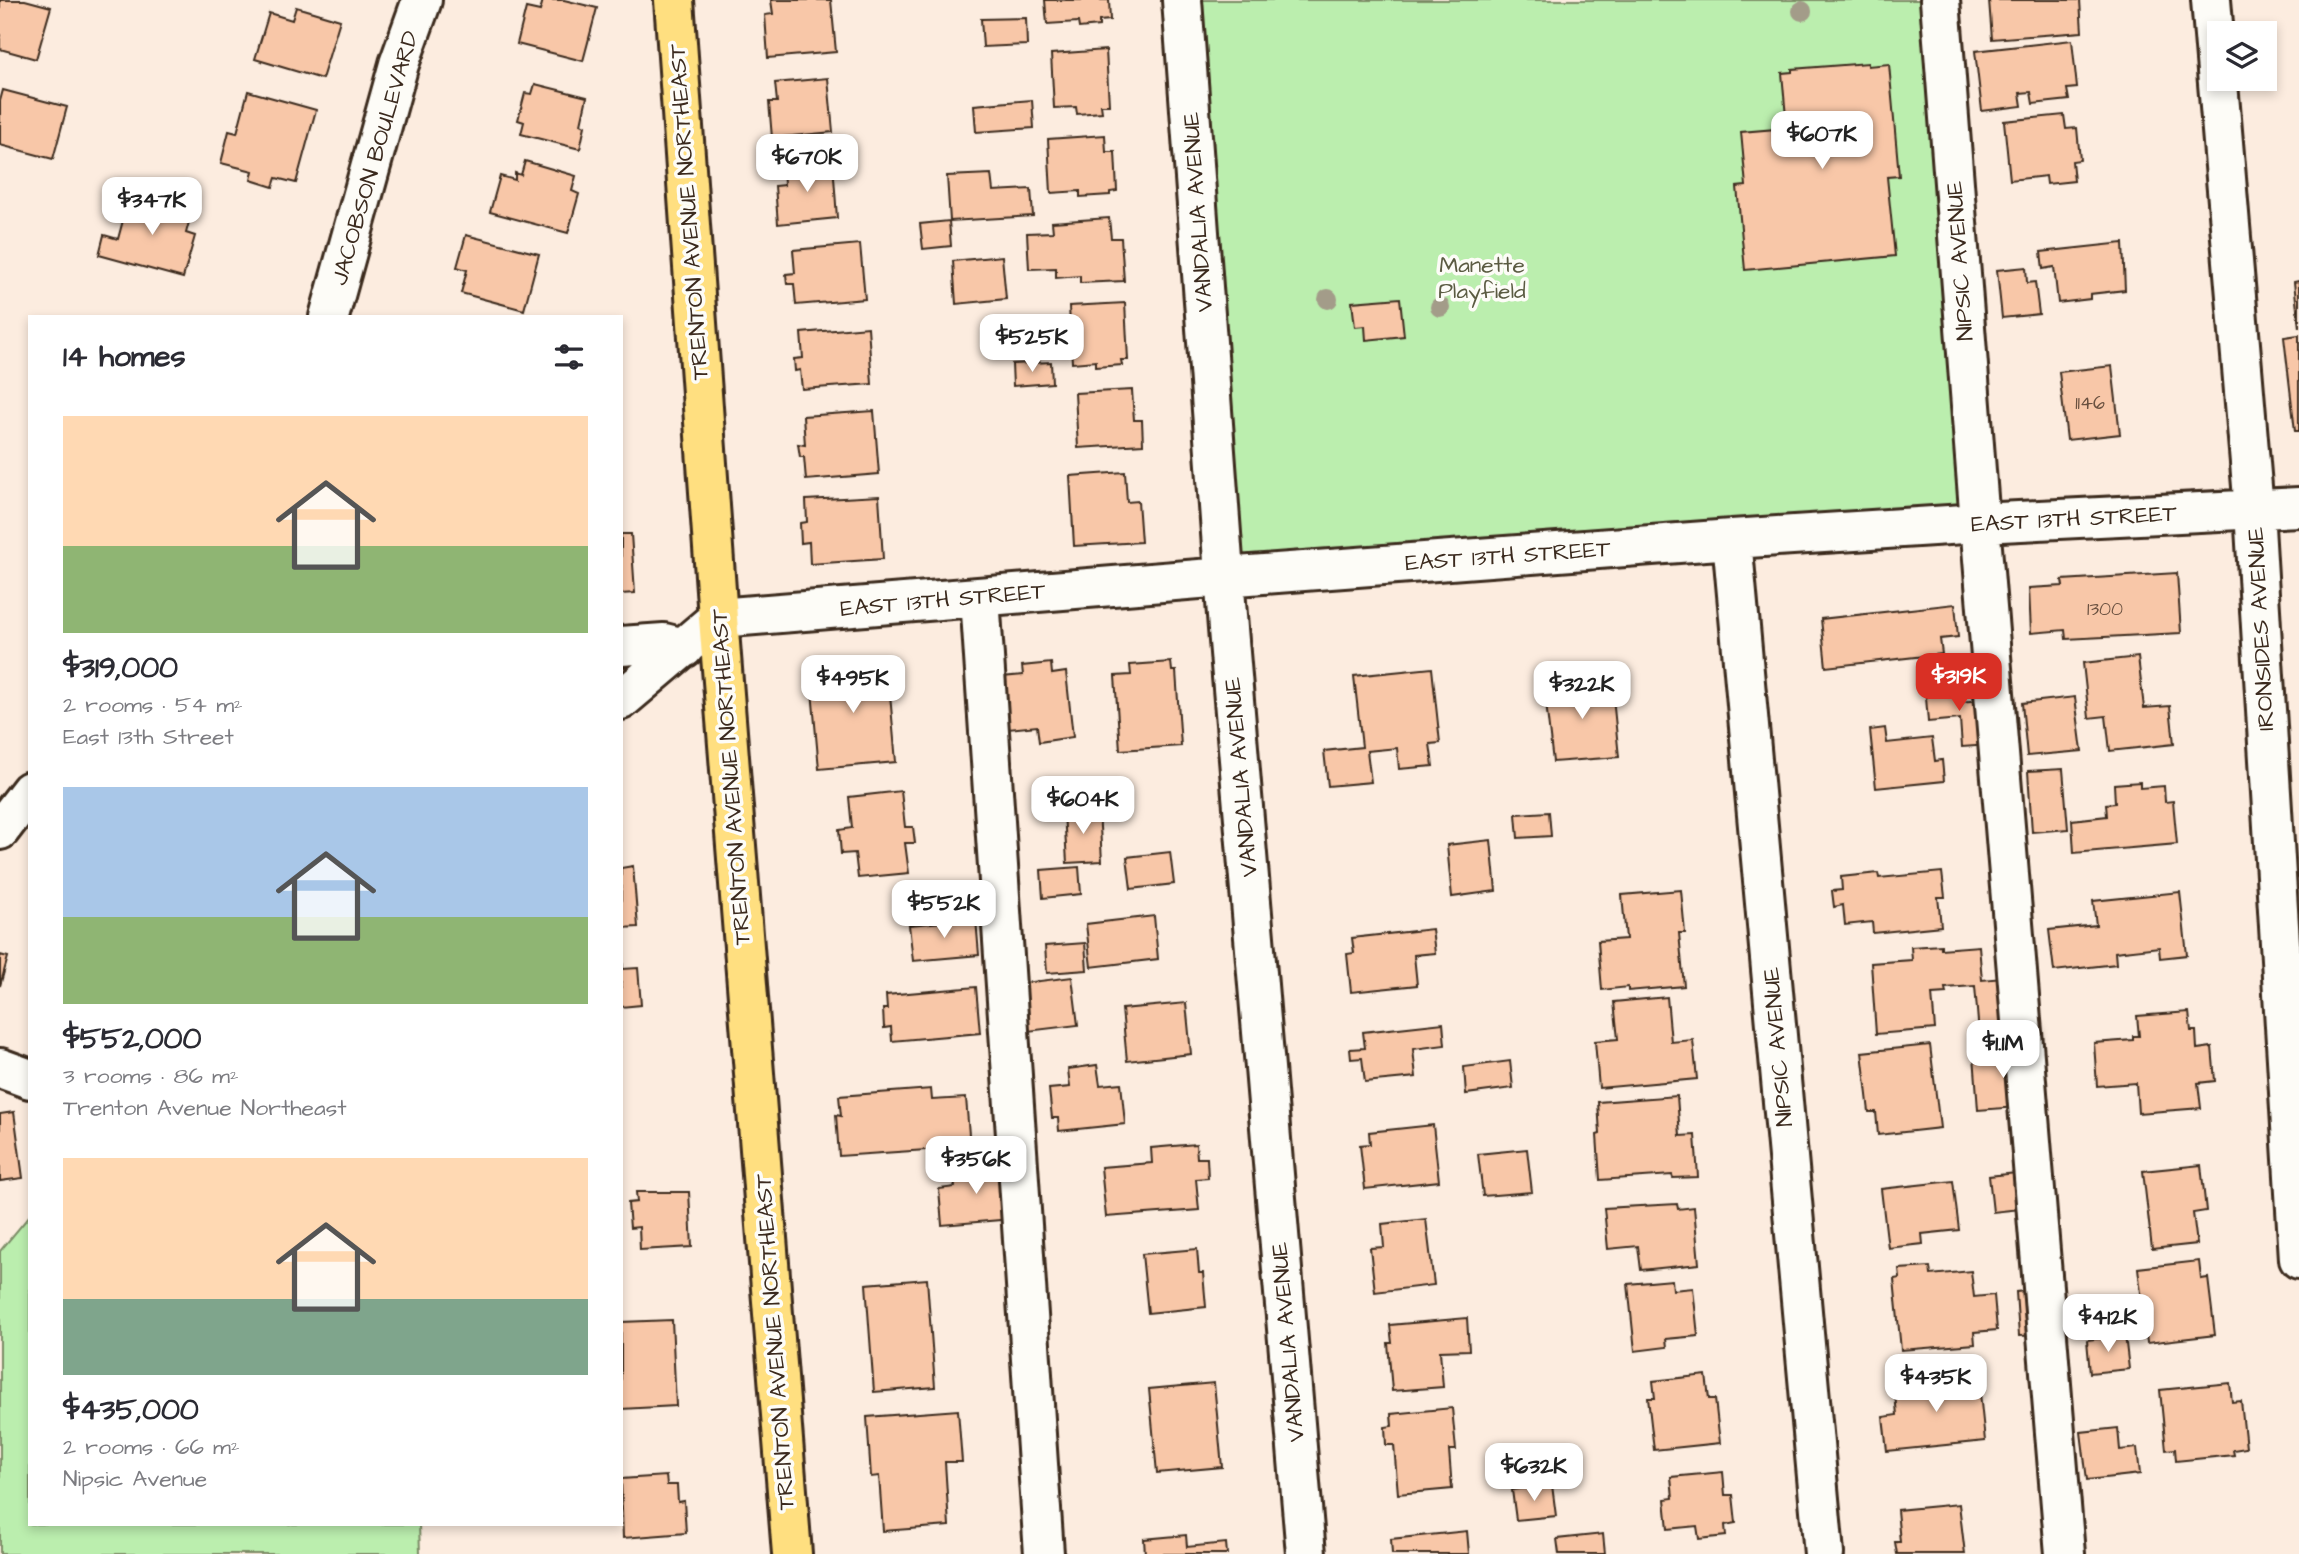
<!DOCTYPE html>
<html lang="en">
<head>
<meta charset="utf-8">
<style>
  body { margin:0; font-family:"Architects Daughter",sans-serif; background:#f7f7f7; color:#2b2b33; height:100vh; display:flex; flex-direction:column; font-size:26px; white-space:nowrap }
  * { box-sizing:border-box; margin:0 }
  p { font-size:23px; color:#7c7c81 }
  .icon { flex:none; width:38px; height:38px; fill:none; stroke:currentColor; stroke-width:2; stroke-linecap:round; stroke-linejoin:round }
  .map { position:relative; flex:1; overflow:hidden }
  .sheet { position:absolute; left:28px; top:315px; width:595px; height:1211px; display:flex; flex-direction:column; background:#fff; border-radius:0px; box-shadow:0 4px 10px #0003 }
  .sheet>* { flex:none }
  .tools { position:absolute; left:2207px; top:21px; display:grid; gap:14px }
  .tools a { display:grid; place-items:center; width:70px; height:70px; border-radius:0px; background:#fff; box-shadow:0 4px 10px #0003; font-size:35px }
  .price { position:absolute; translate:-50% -60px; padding:0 16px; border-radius:14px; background:#fff; color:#222; font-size:23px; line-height:46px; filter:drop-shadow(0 2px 4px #0008) }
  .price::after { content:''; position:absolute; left:50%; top:42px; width:21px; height:16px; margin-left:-10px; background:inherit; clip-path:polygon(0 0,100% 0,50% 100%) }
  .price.current { background:#d93025; color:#fff }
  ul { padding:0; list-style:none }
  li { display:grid; align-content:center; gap:14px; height:371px; padding:0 35px }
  li span { display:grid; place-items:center; height:217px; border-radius:0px; color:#555 }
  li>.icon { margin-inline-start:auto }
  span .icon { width:126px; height:126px; fill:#fffc; stroke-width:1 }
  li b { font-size:30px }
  h2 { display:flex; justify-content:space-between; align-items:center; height:84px; padding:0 35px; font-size:30px }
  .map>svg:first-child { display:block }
</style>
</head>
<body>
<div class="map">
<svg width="2299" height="1554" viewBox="0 0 2299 1554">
  <rect width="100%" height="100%" fill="#fcecdf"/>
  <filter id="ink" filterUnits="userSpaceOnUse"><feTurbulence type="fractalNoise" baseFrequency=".0143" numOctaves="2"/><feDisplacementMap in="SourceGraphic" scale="14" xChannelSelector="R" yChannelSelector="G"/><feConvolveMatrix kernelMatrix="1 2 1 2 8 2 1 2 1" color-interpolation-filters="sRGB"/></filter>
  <g filter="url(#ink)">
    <!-- green -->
    <path fill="#bbeeae" stroke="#7b8c66" stroke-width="2" d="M 1182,0 L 1940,0 L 1980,523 L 1224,577 Z
      M 30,1215 L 30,1524 L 419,1524 L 420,1554 L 0,1554 L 0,1251 Z"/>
    <!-- building -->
    <path fill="#f8c7a8" stroke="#3b2a1e" stroke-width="2" d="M 0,0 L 25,0 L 51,7 L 36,59 L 0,49 Z
      M 543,0 L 564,0 L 597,8 L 583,61 L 517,44 L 526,8 L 540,11 Z
      M 771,0 L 831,0 L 836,52 L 768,58 L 765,15 L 773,14 Z
      M 1045,0 L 1109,0 L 1110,20 L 1099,21 L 1099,26 L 1079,28 L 1078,22 L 1047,24 Z
      M 1989,0 L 2080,0 L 2082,32 L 1992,39 Z
      M 296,7 L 340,20 L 322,79 L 255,59 L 269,13 L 292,20 Z
      M 1026,18 L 1027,45 L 983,47 L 981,19 Z
      M 2072,40 L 2077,88 L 2067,89 L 2069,100 L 2033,104 L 2031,92 L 2020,93 L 2022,106 L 1982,111 L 1975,51 Z
      M 1106,50 L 1109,105 L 1101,105 L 1102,112 L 1077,114 L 1076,107 L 1054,108 L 1051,54 Z
      M 1868,63 L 1868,66 L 1889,64 L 1899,176 L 1887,177 L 1895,256 L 1745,270 L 1737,187 L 1746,186 L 1741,132 L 1787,128 L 1782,73 L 1792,72 L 1792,69 Z
      M 828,78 L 833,132 L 772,138 L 769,102 L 777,102 L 775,83 Z
      M 535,84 L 587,97 L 581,124 L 585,126 L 580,149 L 521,134 L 524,122 L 518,120 L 525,93 L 532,94 Z
      M 3,90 L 67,107 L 53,159 L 0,145 L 0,101 Z
      M 248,91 L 316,110 L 296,183 L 276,178 L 273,187 L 251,180 L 253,171 L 221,163 L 229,131 L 237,133 Z
      M 1032,100 L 1034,128 L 976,132 L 974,105 Z
      M 2064,115 L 2066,129 L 2077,128 L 2080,160 L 2072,161 L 2074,181 L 2047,184 L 2046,176 L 2010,180 L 2004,121 Z
      M 1105,135 L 1106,152 L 1115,152 L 1117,191 L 1110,192 L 1110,195 L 1080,197 L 1080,191 L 1051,193 L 1048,139 Z
      M 525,161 L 576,176 L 572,191 L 579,194 L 568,233 L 490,212 L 500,176 L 515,180 L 515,173 L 521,175 Z
      M 833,163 L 837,218 L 778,224 L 775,186 L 784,185 L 783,167 Z
      M 991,174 L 993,191 L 1031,189 L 1033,216 L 950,221 L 947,176 Z
      M 130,194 L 192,211 L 186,233 L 195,236 L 183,278 L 99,255 L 104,235 L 118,239 Z
      M 1109,218 L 1111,238 L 1121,238 L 1124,281 L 1080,283 L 1080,276 L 1056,278 L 1056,268 L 1029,269 L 1027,233 L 1053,232 L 1052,222 Z
      M 949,221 L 951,246 L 923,249 L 920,224 Z
      M 466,235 L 539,254 L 524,310 L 461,293 L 467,270 L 457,267 Z
      M 2123,243 L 2125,290 L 2090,294 L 2090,299 L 2058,303 L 2054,267 L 2043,269 L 2041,252 Z
      M 860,244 L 865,299 L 796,305 L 794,284 L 787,284 L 786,274 L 795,273 L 793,250 Z
      M 1002,256 L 1006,299 L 956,304 L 953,261 Z
      M 2026,267 L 2027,283 L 2035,282 L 2039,314 L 2002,318 L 1997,270 Z
      M 2299,281 L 2299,328 L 2294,282 Z
      M 1400,298 L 1404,336 L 1366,340 L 1365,326 L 1355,327 L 1352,302 Z
      M 1125,303 L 1128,360 L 1121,360 L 1122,365 L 1096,367 L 1096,361 L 1072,363 L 1069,306 Z
      M 868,327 L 872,384 L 802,389 L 800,370 L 795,371 L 794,359 L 803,358 L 801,333 Z
      M 2299,335 L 2299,431 L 2295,431 L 2284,337 Z
      M 1051,362 L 1052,383 L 1013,386 L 1012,364 Z
      M 2112,366 L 2120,434 L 2067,440 L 2059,372 Z
      M 1132,390 L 1134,420 L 1142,420 L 1143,444 L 1078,448 L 1075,393 Z
      M 874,411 L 879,474 L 806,480 L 804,457 L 800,457 L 798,444 L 805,445 L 803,416 Z
      M 1125,472 L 1127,502 L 1138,501 L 1141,542 L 1074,546 L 1070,476 Z
      M 879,496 L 883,559 L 810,564 L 809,542 L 801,543 L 800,523 L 807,522 L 806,500 Z
      M 621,534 L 631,534 L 635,593 L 621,594 Z
      M 2177,573 L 2181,633 L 2066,639 L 2065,630 L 2031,633 L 2029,588 L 2063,586 L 2062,580 Z
      M 1955,604 L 1958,637 L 1940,639 L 1942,654 L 1826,667 L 1821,619 Z
      M 2138,657 L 2144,708 L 2170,706 L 2174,744 L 2110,751 L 2106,716 L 2089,718 L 2083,663 Z
      M 887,661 L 896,762 L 819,769 L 810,668 Z
      M 1171,662 L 1172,671 L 1176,671 L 1181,746 L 1120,750 L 1115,676 L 1131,675 L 1130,665 Z
      M 1051,663 L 1052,674 L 1066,672 L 1073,737 L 1039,742 L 1037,726 L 1008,729 L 1002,677 L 1023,675 L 1022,666 Z
      M 1432,668 L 1440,743 L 1430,744 L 1433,766 L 1399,769 L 1397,748 L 1367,751 L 1371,782 L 1328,786 L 1324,751 L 1362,747 L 1354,676 Z
      M 1611,678 L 1619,757 L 1553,762 L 1544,686 Z
      M 1955,682 L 1957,702 L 1986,700 L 1990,745 L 1962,747 L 1960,719 L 1928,722 L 1925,685 Z
      M 2075,697 L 2082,751 L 2027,756 L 2022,703 Z
      M 1885,728 L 1887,743 L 1932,738 L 1935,761 L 1942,760 L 1944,781 L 1876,788 L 1870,730 Z
      M 2063,769 L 2068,829 L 2032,832 L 2028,771 Z
      M 2140,782 L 2140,788 L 2164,786 L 2165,802 L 2173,801 L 2177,844 L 2074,853 L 2072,820 L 2107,816 L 2106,804 L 2115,803 L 2114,784 Z
      M 901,791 L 905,827 L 913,827 L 915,843 L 905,843 L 909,873 L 858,878 L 855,853 L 841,854 L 839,830 L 852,828 L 849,797 Z
      M 1099,810 L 1102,861 L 1067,863 L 1064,812 Z
      M 1549,812 L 1551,836 L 1518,838 L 1516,814 Z
      M 1491,840 L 1496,891 L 1452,897 L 1447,845 Z
      M 1170,852 L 1174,884 L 1131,889 L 1127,857 Z
      M 633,866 L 638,927 L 621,928 L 621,868 Z
      M 1079,867 L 1081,894 L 1043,898 L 1041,870 Z
      M 1942,872 L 1945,897 L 1938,897 L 1941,926 L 1873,933 L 1872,922 L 1845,925 L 1843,905 L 1834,907 L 1832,891 L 1842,890 L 1841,877 L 1878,873 L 1879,878 Z
      M 1681,890 L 1685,933 L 1679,933 L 1684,986 L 1628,991 L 1628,987 L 1602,990 L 1598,941 L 1626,939 L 1622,895 Z
      M 2180,892 L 2187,955 L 2160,958 L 2159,947 L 2115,952 L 2116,964 L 2054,971 L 2049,930 L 2096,925 L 2093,901 Z
      M 1154,916 L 1158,959 L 1091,967 L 1086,924 Z
      M 976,919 L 979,955 L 913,961 L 909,925 Z
      M 1432,929 L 1435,953 L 1414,955 L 1417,985 L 1351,992 L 1347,954 L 1354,953 L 1352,938 Z
      M 1085,943 L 1087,970 L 1047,973 L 1045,946 Z
      M 621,945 L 623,969 L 638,968 L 641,1005 L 621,1007 Z
      M 1941,945 L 1941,949 L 1979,946 L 1982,980 L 2013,977 L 2018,1043 L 1980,1046 L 1975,986 L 1945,988 L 1946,993 L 1932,994 L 1935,1029 L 1876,1034 L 1871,963 L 1912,960 L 1911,947 Z
      M 0,955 L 8,957 L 0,986 Z
      M 1072,977 L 1078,1025 L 1020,1032 L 1015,984 Z
      M 976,987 L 980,1033 L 892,1041 L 891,1027 L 884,1028 L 883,1009 L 887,1009 L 886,995 Z
      M 1667,997 L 1671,1042 L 1693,1040 L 1697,1079 L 1599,1088 L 1595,1041 L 1618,1039 L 1614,1002 Z
      M 1186,1003 L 1191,1054 L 1127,1061 L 1122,1009 Z
      M 2189,1012 L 2191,1031 L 2196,1031 L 2197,1049 L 2212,1047 L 2215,1081 L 2198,1083 L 2201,1108 L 2138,1113 L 2136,1083 L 2097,1086 L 2094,1043 L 2133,1040 L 2133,1036 L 2139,1036 L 2137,1016 Z
      M 1443,1023 L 1445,1045 L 1413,1049 L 1416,1077 L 1365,1082 L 1362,1058 L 1351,1059 L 1350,1049 L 1365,1048 L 1363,1032 Z
      M 1930,1045 L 1940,1128 L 1878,1135 L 1876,1112 L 1869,1112 L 1862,1052 Z
      M 2027,1050 L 2031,1106 L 1978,1110 L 1974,1055 Z
      M 1510,1061 L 1513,1088 L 1466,1094 L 1464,1067 Z
      M 1097,1065 L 1100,1085 L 1121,1083 L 1125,1124 L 1059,1131 L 1058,1118 L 1052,1118 L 1049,1089 L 1070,1087 L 1068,1069 Z
      M 931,1089 L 932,1100 L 966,1098 L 970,1147 L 839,1156 L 836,1115 L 841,1116 L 839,1096 Z
      M 1677,1096 L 1680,1136 L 1695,1135 L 1698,1177 L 1673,1178 L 1672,1175 L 1600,1180 L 1597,1135 L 1600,1134 L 1598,1102 Z
      M 14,1112 L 23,1178 L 0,1181 L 0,1114 Z
      M 1433,1125 L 1439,1181 L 1365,1189 L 1360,1145 L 1370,1144 L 1369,1132 Z
      M 1196,1144 L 1197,1158 L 1207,1158 L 1208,1178 L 1196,1179 L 1199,1210 L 1106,1217 L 1101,1167 L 1152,1163 L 1151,1148 Z
      M 1527,1149 L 1532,1192 L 1483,1196 L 1478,1154 Z
      M 985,1162 L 986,1170 L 1008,1168 L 1012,1219 L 942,1225 L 939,1189 L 955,1187 L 953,1165 Z
      M 2201,1165 L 2206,1211 L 2193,1213 L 2197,1244 L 2152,1249 L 2143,1171 Z
      M 2025,1172 L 2029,1208 L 1993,1212 L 1989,1176 Z
      M 1953,1181 L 1959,1230 L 1922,1234 L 1923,1244 L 1888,1248 L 1881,1189 Z
      M 636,1192 L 689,1192 L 692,1247 L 640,1250 L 639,1227 L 630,1228 L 628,1203 L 637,1202 Z
      M 1677,1204 L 1678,1209 L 1694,1207 L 1699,1264 L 1641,1270 L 1638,1246 L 1608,1249 L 1604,1208 Z
      M 1426,1219 L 1434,1285 L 1375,1292 L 1370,1248 L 1384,1247 L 1382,1224 Z
      M 1197,1249 L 1199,1273 L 1203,1273 L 1206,1307 L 1148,1313 L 1142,1254 Z
      M 2199,1261 L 2201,1279 L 2208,1278 L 2215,1335 L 2147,1343 L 2138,1268 Z
      M 1930,1267 L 1931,1275 L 1971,1271 L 1974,1297 L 1994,1295 L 1997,1330 L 1974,1332 L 1975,1344 L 1901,1350 L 1894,1279 L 1900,1278 L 1899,1269 Z
      M 927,1279 L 935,1387 L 874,1392 L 866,1284 Z
      M 1672,1280 L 1673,1290 L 1693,1288 L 1698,1336 L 1666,1339 L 1667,1347 L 1635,1351 L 1628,1284 Z
      M 2045,1289 L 2048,1335 L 2019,1336 L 2016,1292 Z
      M 1467,1318 L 1469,1350 L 1440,1351 L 1443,1387 L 1392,1391 L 1388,1343 L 1392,1343 L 1390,1325 Z
      M 672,1320 L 676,1406 L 621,1409 L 621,1322 Z
      M 2125,1335 L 2129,1369 L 2090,1373 L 2087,1340 Z
      M 1978,1374 L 1985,1441 L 1887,1451 L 1883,1417 L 1897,1415 L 1894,1384 Z
      M 1706,1375 L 1709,1399 L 1715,1399 L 1720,1443 L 1654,1450 L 1648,1398 L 1655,1398 L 1653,1381 Z
      M 1214,1383 L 1222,1467 L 1157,1473 L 1149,1389 Z
      M 2230,1383 L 2232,1402 L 2241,1401 L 2246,1448 L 2233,1450 L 2234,1455 L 2176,1461 L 2175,1449 L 2166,1450 L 2160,1390 Z
      M 1452,1408 L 1456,1450 L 1449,1450 L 1452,1489 L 1398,1494 L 1394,1445 L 1386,1445 L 1385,1427 L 1392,1426 L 1391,1414 Z
      M 958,1410 L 962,1462 L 945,1462 L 949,1526 L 883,1531 L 879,1476 L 871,1477 L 867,1417 Z
      M 2118,1428 L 2120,1450 L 2137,1448 L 2140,1474 L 2087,1480 L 2081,1432 Z
      M 1723,1472 L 1725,1495 L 1733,1495 L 1736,1523 L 1725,1525 L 1726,1536 L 1699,1539 L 1697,1526 L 1668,1529 L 1665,1499 L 1673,1498 L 1671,1477 Z
      M 666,1476 L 667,1485 L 677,1485 L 678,1502 L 684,1501 L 686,1533 L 623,1538 L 621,1479 Z
      M 1552,1485 L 1556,1516 L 1516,1520 L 1512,1490 Z
      M 1959,1504 L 1965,1554 L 1897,1554 L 1895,1542 L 1900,1542 L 1897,1510 Z
      M 1467,1531 L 1469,1554 L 1392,1554 L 1391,1539 Z
      M 1603,1534 L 1605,1554 L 1559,1554 L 1557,1539 Z
      M 1186,1535 L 1187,1547 L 1226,1543 L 1227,1554 L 1145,1554 L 1144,1539 Z"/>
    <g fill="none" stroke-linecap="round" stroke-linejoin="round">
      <!-- minor casing -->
      <g stroke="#3b2a1e" stroke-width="44">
        <path id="minor" d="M 1182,0 L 1228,629 L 1306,1554
          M 1940,0 L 1980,523 L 2065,1554
          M 2211,0 L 2254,510 L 2299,1259
          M 329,317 L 399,64 L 422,0
          M 1732,539 L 1824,1554
          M 980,597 L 1044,1554
          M 621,646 L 664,643 L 684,648
          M 621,700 L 718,618 L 1224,577 L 1732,539 L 1980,523 L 2299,507
          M 0,830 L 30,791
          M 0,1068 L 30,1079"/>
      </g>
      <!-- major casing -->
      <g stroke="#3b2a1e" stroke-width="44">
        <path id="major" d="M 674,0 L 718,618 L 792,1554"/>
      </g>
      <!-- minor -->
      <use href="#minor" stroke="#fdfcf7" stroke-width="38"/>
      <!-- major -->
      <use href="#major" stroke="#ffdf80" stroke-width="38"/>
    </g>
    <!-- trees -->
    <g fill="#a39c89">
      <circle cx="1802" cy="11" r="10"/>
      <circle cx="1328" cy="299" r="10"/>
      <circle cx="1440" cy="307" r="10"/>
    </g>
  </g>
  <g text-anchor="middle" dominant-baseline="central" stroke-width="7" stroke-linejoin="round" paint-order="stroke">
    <!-- number labels -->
    <g font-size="19" fill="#6a5140">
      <text x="2090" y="403">1146</text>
      <text x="2105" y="609">1300</text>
    </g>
    <!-- street labels -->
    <g font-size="23" fill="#3b2a1e" stroke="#fdfcf7">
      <text transform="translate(375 158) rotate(-74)">JACOBSON BOULEVARD</text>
      <text transform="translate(689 212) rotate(-94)">TRENTON AVENUE NORTHEAST</text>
      <text transform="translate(1198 212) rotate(-94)">VANDALIA AVENUE</text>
      <text transform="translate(1960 261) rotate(-94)">NIPSIC AVENUE</text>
      <text transform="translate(2074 519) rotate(-3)">EAST 13TH STREET</text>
      <text transform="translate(1508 556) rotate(-4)">EAST 13TH STREET</text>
      <text transform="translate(943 600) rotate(-5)">EAST 13TH STREET</text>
      <text transform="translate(2261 629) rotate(-93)">IRONSIDES AVENUE</text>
      <text transform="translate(731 777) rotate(-94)">TRENTON AVENUE NORTHEAST</text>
      <text transform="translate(1241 777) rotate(-95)">VANDALIA AVENUE</text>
      <text transform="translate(1778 1047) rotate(-95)">NIPSIC AVENUE</text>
      <text transform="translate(775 1342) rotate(-94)">TRENTON AVENUE NORTHEAST</text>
      <text transform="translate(1288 1342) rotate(-95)">VANDALIA AVENUE</text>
    </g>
    <!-- park labels -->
    <g font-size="23" fill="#5b5b42" stroke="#fdfcf7">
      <text x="1482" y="265">Manette<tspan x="1482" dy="26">Playfield</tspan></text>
    </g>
  </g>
</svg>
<div class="tools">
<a><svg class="icon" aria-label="layers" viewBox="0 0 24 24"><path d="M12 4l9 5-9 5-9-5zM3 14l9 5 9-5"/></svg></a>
</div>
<b class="price" style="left:1822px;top:171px">$607K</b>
<b class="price" style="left:807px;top:194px">$670K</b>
<b class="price" style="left:152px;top:237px">$347K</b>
<b class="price" style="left:1032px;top:374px">$525K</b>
<b class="price current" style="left:1959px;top:713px">$319K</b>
<b class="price" style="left:853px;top:715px">$495K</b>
<b class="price" style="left:1582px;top:721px">$322K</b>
<b class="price" style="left:1083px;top:836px">$604K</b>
<b class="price" style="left:944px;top:940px">$552K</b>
<b class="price" style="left:2003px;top:1080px">$1.1M</b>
<b class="price" style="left:976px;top:1196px">$356K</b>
<b class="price" style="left:2108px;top:1354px">$412K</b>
<b class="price" style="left:1936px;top:1414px">$435K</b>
<b class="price" style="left:1534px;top:1503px">$632K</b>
<section class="sheet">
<h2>14 homes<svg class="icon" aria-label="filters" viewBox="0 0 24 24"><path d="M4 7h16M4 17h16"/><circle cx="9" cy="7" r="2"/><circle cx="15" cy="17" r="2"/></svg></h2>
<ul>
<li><span style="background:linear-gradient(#ffd9b3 60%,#8fb573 0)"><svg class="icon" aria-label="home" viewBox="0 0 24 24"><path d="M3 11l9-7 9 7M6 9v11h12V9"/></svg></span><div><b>$319,000</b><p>2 rooms · 54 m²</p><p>East 13th Street</p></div></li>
<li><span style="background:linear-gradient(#a9c7e8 60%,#8fb573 0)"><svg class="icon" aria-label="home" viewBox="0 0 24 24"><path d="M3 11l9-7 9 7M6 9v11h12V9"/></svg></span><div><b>$552,000</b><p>3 rooms · 86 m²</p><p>Trenton Avenue Northeast</p></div></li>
<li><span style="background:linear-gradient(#ffd9b3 65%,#7fa58c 0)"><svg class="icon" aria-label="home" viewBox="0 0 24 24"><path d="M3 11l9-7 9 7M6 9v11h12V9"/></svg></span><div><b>$435,000</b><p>2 rooms · 66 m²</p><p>Nipsic Avenue</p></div></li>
</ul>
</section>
</div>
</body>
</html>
